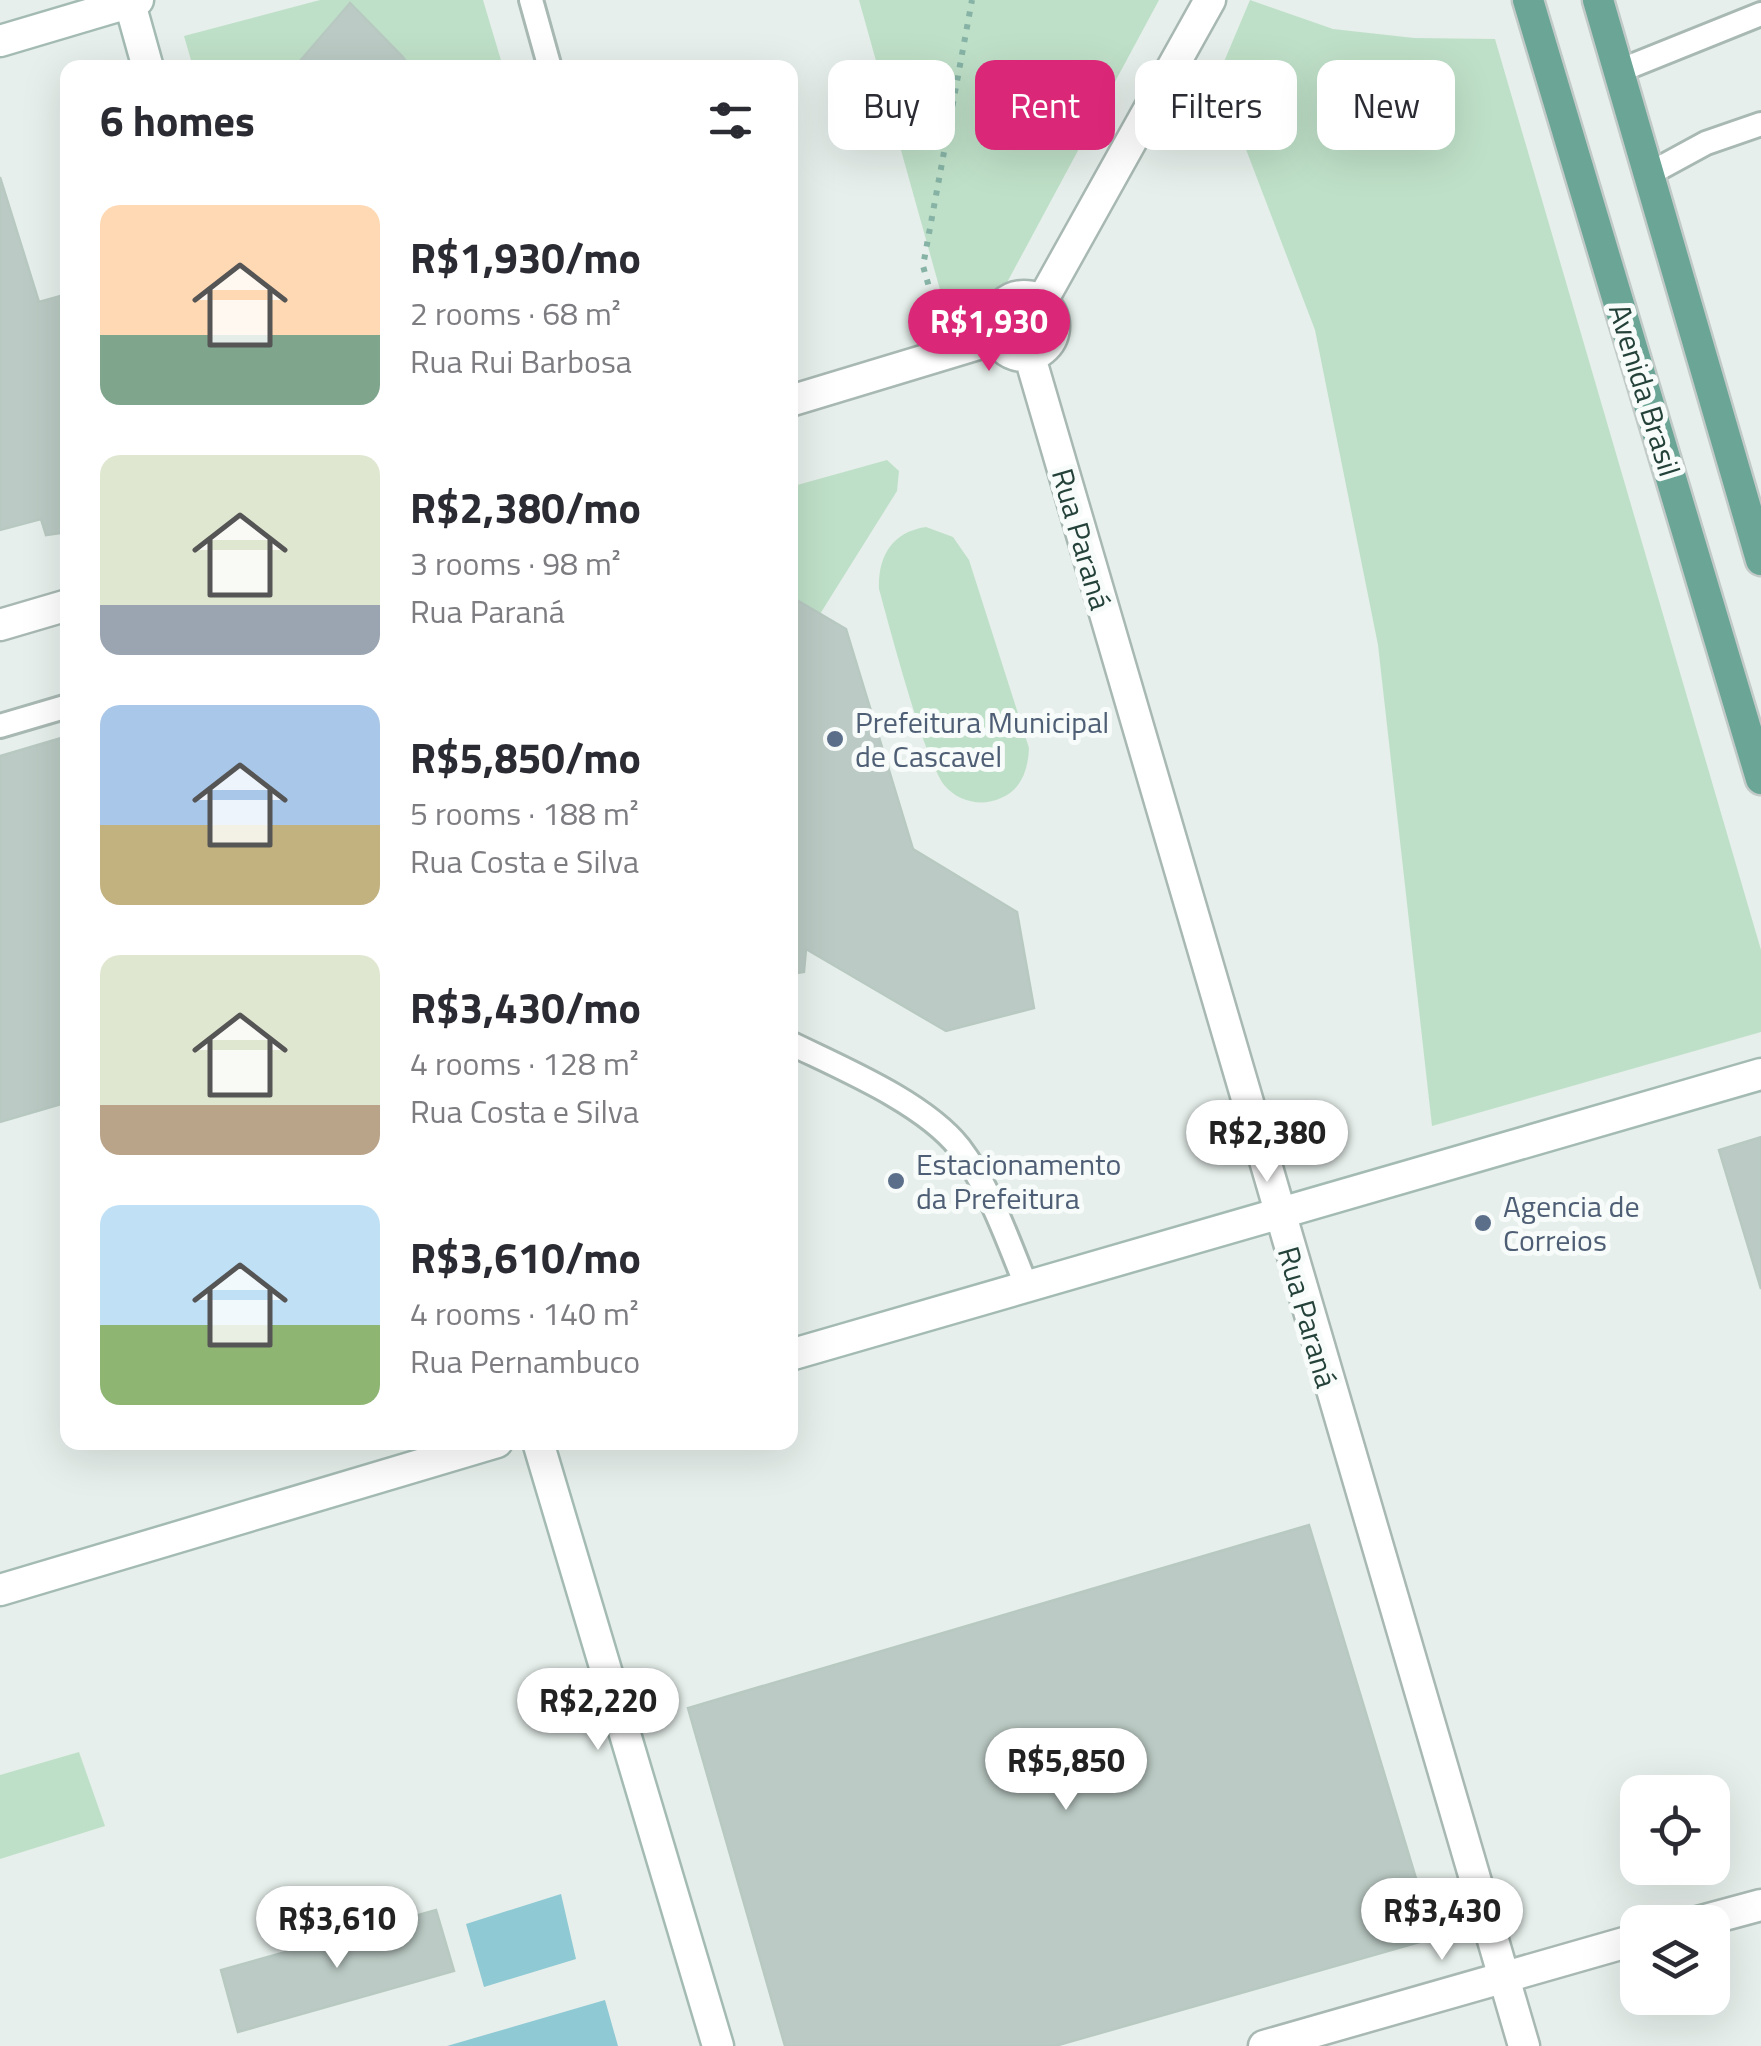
<!DOCTYPE html>
<html lang="en">
<head>
<meta charset="utf-8">
<style>
  body { margin:0; font-family:"Titillium Web",sans-serif; background:#f2f2f3; color:#2b2b33; height:100vh; display:flex; flex-direction:column; font-size:38px; white-space:nowrap }
  * { box-sizing:border-box; margin:0 }
  p { font-size:32px; color:#7c7c81 }
  .icon { flex:none; width:55px; height:55px; fill:none; stroke:currentColor; stroke-width:2; stroke-linecap:round; stroke-linejoin:round }
  .map { position:relative; flex:1; overflow:hidden }
  .panel { position:absolute; left:60px; top:60px; width:738px; height:1390px; display:flex; flex-direction:column; background:#fff; border-radius:20px; box-shadow:0 10px 40px #0002 }
  .panel>* { flex:none }
  .hud { position:absolute; left:828px; top:60px; width:782px; height:90px; display:flex; gap:20px }
  .tools { position:absolute; left:1620px; top:1775px; display:grid; gap:20px }
  .tools a { display:grid; place-items:center; width:110px; height:110px; border-radius:20px; background:#fff; box-shadow:0 10px 40px #0002; font-size:50px }
  .price { position:absolute; translate:-50% -85px; padding:0 22px; border-radius:35px; background:#fff; color:#222; font-size:32px; line-height:65px; filter:drop-shadow(0 2px 5px #0008) }
  .price::after { content:''; position:absolute; left:50%; top:60px; width:30px; height:22px; margin-left:-15px; background:inherit; clip-path:polygon(0 0,100% 0,50% 100%) }
  .price.on { background:#db2777; color:#fff }
  ul { padding:0; list-style:none }
  li { display:flex; align-items:center; gap:30px; height:250px; padding:0 40px }
  li span { display:grid; place-items:center; flex:none; width:280px; height:200px; border-radius:20px; color:#555 }
  li>.icon { margin-inline-start:auto }
  span .icon { width:120px; height:120px; fill:#fffc; stroke-width:1 }
  li b { font-size:42px }
  h2 { display:flex; justify-content:space-between; align-items:center; height:120px; padding:0 40px; font-size:42px }
  .pill { padding:0 35px; border-radius:20px; background:#fff; box-shadow:0 10px 40px #0002; font-size:35px; line-height:90px }
  .pill.on { background:#db2777; color:#fff }
  .map>svg:first-child { display:block }
</style>
</head>
<body>
<div class="map">
<svg width="1761" height="2046" viewBox="0 0 1761 2046">
  <rect width="100%" height="100%" fill="#e6efeb"/>
  <!-- green -->
  <path fill="#bfe0c8" d="M 320,0 L 483,0 L 503,67 L 411,67 L 350,3 L 294,67 L 193,67 L 184,36 Z
    M 859,0 L 1159,0 L 1003,290 L 944,304 Z
    M 1250,0 L 1333,29 L 1414,38 L 1495,39 L 1761,950 L 1761,1032 L 1432,1126 L 1378,645 L 1315,330 L 1218,76 Z
    M 887,460 L 899,471 L 897,491 L 820,614 L 790,596 L 790,487 Z
    M 926,527 L 953,537 L 969,560 L 1029,748 C 1028,769 1022,789 1001,798 C 982,807 959,802 945,786 C 925,763 889,625 879,589 C 878,556 892,532 926,527 Z
    M 79,1752 L 105,1826 L 0,1859 L 0,1775 Z"/>
  <!-- water -->
  <path fill="#8ec9d4" d="M 561,1894 L 576,1959 L 484,1987 L 466,1924 Z
    M 605,2000 L 618,2046 L 447,2046 Z"/>
  <!-- building -->
  <path fill="#bbcac4" stroke="#b8c9c2" stroke-width="2.5" d="M 350,3 L 402,56 L 411,68 L 294,68 Z
    M 0,177 L 39,302 L 68,294 L 68,532 L 46,535 L 41,519 L 0,530 Z
    M 790,596 L 846,629 L 913,849 L 1017,912 L 1034,1008 L 946,1031 L 806,949 L 804,972 L 790,974 Z
    M 68,736 L 68,1102 L 0,1122 L 0,756 Z
    M 1761,1137 L 1761,1289 L 1719,1150 Z
    M 1309,1525 L 1434,1938 L 1055,2046 L 785,2046 L 688,1708 Z
    M 436,1910 L 454,1971 L 238,2032 L 221,1970 Z"/>
  <g fill="none" stroke-linecap="round" stroke-linejoin="round">
    <!-- lane casing -->
    <g stroke="#a8b8b2" stroke-width="28">
      <path id="lane" d="M 531,0 L 550,68
        M 1619,71 L 1761,14
        M 1649,174 L 1706,143 L 1761,124
        M 0,726 L 68,706
        M 790,1043 C 841,1068 923,1102 959,1147 C 990,1188 1007,1238 1026,1285"/>
    </g>
    <!-- street casing -->
    <g stroke="#a8b8b2" stroke-width="35">
      <path id="street" d="M994 326a30 30 0 1 1 60 0a30 30 0 1 1-60 0Z
        M 1042,301 L 1210,0
        M 1030,357 L 1524,2046
        M 790,401 L 995,339
        M 0,625 L 68,605
        M 1698,1922 L 1761,1905
        M 1264,2046 L 1638,1939"/>
    </g>
    <!-- secondary casing -->
    <g stroke="#a4bbb3" stroke-width="35">
      <path id="secondary" d="M 129,0 L 148,68
        M 0,41 L 138,0
        M 790,1355 L 1761,1074
        M 538,1442 L 718,2046
        M 0,1590 L 497,1442"/>
    </g>
    <!-- primary casing -->
    <g stroke="#c2cac8" stroke-width="35">
      <path id="primary" d="M 1528,0 L 1761,779
        M 1598,0 L 1761,560"/>
    </g>
    <!-- path -->
    <path stroke="#86b3a5" stroke-width="6" stroke-dasharray="5 8" stroke-linecap="butt" d="M 939,322 L 923,266 L 972,0"/>
    <!-- lane -->
    <use href="#lane" stroke="#fff" stroke-width="22"/>
    <!-- street -->
    <use href="#street" stroke="#fff" stroke-width="30"/>
    <!-- secondary -->
    <use href="#secondary" stroke="#fff" stroke-width="30"/>
    <!-- primary -->
    <use href="#primary" stroke="#6aa596" stroke-width="30"/>
  </g>
  <!-- markers -->
  <g fill="#5c6f8a" stroke="#f7fbf9" stroke-width="4">
    <circle cx="835" cy="739" r="10"/>
    <circle cx="896" cy="1181" r="10"/>
    <circle cx="1483" cy="1223" r="10"/>
  </g>
  <g text-anchor="middle" dominant-baseline="central" stroke-width="10" stroke-linejoin="round" paint-order="stroke">
    <!-- street labels -->
    <g font-size="30" fill="#24423a" stroke="#f7fbf9">
      <text transform="translate(1645 390) rotate(73)">Avenida Brasil</text>
      <text transform="translate(1082 539) rotate(74)">Rua Paraná</text>
      <text transform="translate(1308 1317) rotate(74)">Rua Paraná</text>
    </g>
    <!-- service labels -->
    <g font-size="30" fill="#4e5e75" stroke="#f7fbf9" text-anchor="start">
      <text x="855" y="722">Prefeitura Municipal<tspan x="855" dy="34">de Cascavel</tspan></text>
      <text x="916" y="1164">Estacionamento<tspan x="916" dy="34">da Prefeitura</tspan></text>
      <text x="1503" y="1206">Agencia de<tspan x="1503" dy="34">Correios</tspan></text>
    </g>
  </g>
</svg>
<div class="tools">
<a><svg class="icon" aria-label="locate" viewBox="0 0 24 24"><circle cx="12" cy="12" r="6"/><path d="M12 2v4M12 18v4M2 12h4M18 12h4"/></svg></a>
<a><svg class="icon" aria-label="layers" viewBox="0 0 24 24"><path d="M12 4l9 5-9 5-9-5zM3 14l9 5 9-5"/></svg></a>
</div>
<b class="price on" style="left:989px;top:374px">R$1,930</b>
<b class="price" style="left:1267px;top:1185px">R$2,380</b>
<b class="price" style="left:598px;top:1753px">R$2,220</b>
<b class="price" style="left:1066px;top:1813px">R$5,850</b>
<b class="price" style="left:1442px;top:1963px">R$3,430</b>
<b class="price" style="left:337px;top:1971px">R$3,610</b>
<div class="hud">
<a class="pill">Buy</a>
<a class="pill on">Rent</a>
<a class="pill">Filters</a>
<a class="pill">New</a>
</div>
<section class="panel">
<h2>6 homes<svg class="icon" aria-label="filters" viewBox="0 0 24 24"><path d="M4 7h16M4 17h16"/><circle cx="9" cy="7" r="2"/><circle cx="15" cy="17" r="2"/></svg></h2>
<ul>
<li><span style="background:linear-gradient(#ffd9b3 65%,#7fa58c 0)"><svg class="icon" aria-label="home" viewBox="0 0 24 24"><path d="M3 11l9-7 9 7M6 9v11h12V9"/></svg></span><div><b>R$1,930/mo</b><p>2 rooms · 68 m²</p><p>Rua Rui Barbosa</p></div></li>
<li><span style="background:linear-gradient(#dfe7d0 75%,#9aa5b1 0)"><svg class="icon" aria-label="home" viewBox="0 0 24 24"><path d="M3 11l9-7 9 7M6 9v11h12V9"/></svg></span><div><b>R$2,380/mo</b><p>3 rooms · 98 m²</p><p>Rua Paraná</p></div></li>
<li><span style="background:linear-gradient(#a9c7e8 60%,#c2b280 0)"><svg class="icon" aria-label="home" viewBox="0 0 24 24"><path d="M3 11l9-7 9 7M6 9v11h12V9"/></svg></span><div><b>R$5,850/mo</b><p>5 rooms · 188 m²</p><p>Rua Costa e Silva</p></div></li>
<li><span style="background:linear-gradient(#dfe7d0 75%,#b9a48a 0)"><svg class="icon" aria-label="home" viewBox="0 0 24 24"><path d="M3 11l9-7 9 7M6 9v11h12V9"/></svg></span><div><b>R$3,430/mo</b><p>4 rooms · 128 m²</p><p>Rua Costa e Silva</p></div></li>
<li><span style="background:linear-gradient(#bfe0f5 60%,#8fb573 0)"><svg class="icon" aria-label="home" viewBox="0 0 24 24"><path d="M3 11l9-7 9 7M6 9v11h12V9"/></svg></span><div><b>R$3,610/mo</b><p>4 rooms · 140 m²</p><p>Rua Pernambuco</p></div></li>
</ul>
</section>
</div>
</body>
</html>
